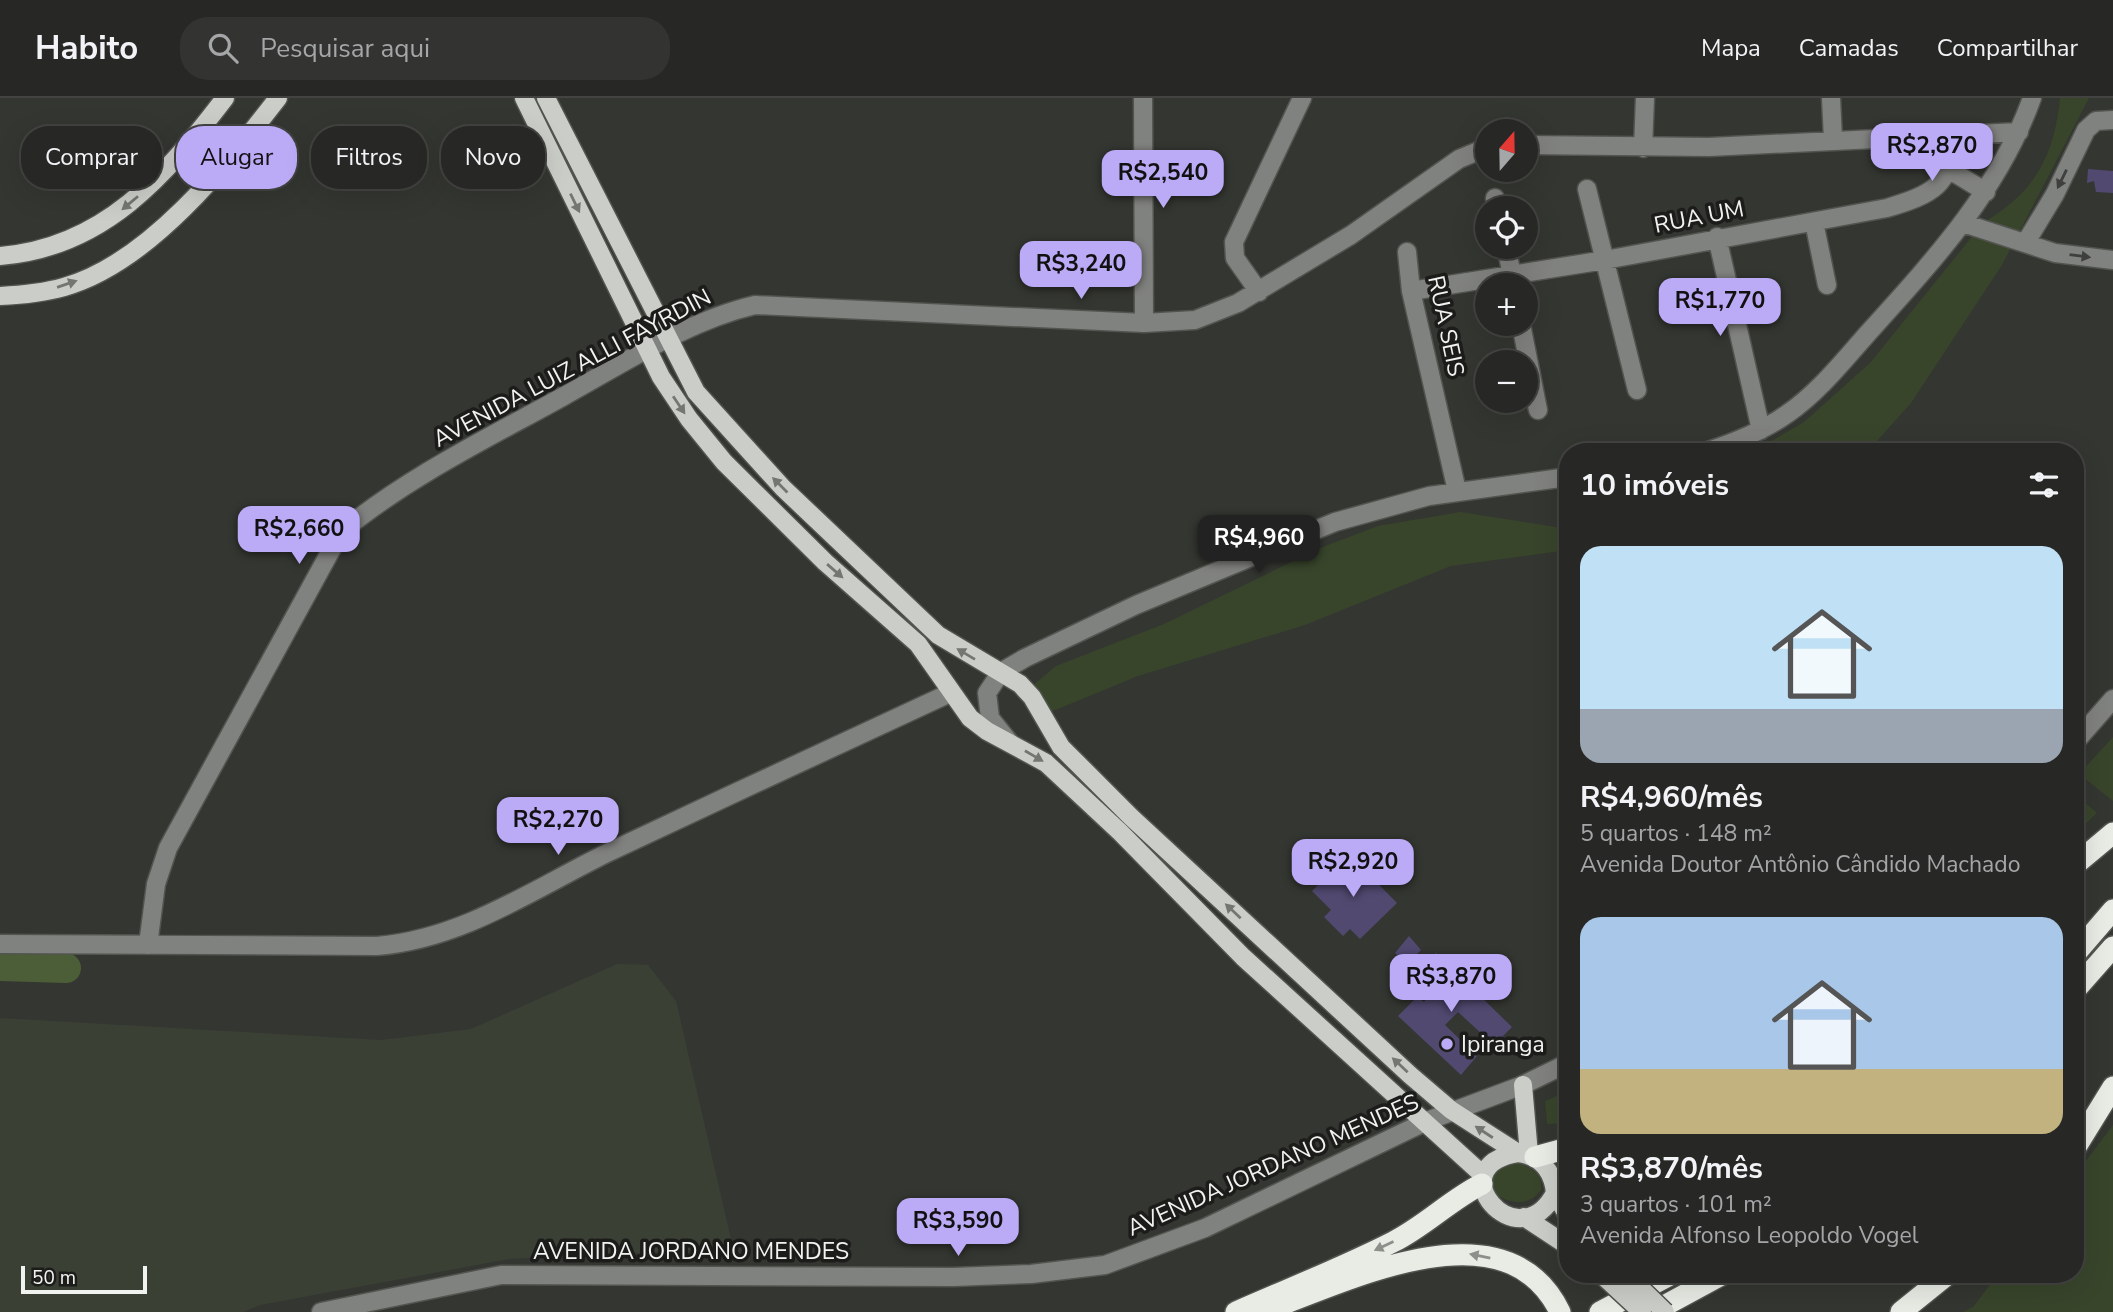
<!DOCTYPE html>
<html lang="pt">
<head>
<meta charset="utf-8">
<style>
  body { margin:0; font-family:"Nunito Sans",sans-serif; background:#333432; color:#f1f3f6; height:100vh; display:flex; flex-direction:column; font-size:26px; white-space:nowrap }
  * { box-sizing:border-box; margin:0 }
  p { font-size:23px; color:#a4a6a7 }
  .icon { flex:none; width:38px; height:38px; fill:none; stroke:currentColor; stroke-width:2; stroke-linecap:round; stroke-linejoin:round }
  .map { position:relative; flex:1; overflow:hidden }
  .drawer { position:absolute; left:1559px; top:345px; width:525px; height:840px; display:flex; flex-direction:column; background:#272825; border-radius:28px; box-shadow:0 7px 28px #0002,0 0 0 2px #434442 }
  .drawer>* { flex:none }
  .hud { position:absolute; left:21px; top:28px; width:665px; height:63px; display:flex; gap:14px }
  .needle { width:46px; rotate:20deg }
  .fabs { position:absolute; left:1475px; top:21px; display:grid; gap:14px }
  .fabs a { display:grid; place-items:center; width:63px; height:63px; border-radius:50%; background:#272825; box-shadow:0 7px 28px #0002,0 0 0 2px #434442; font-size:35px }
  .scale { position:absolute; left:21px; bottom:18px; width:126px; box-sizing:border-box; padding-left:7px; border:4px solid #f1f3f0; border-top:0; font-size:19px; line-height:24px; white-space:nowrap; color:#f1f3f0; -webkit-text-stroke:5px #1c1d1b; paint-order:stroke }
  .price { position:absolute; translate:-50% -60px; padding:0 16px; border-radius:14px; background:#bbaaf6; color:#111; font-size:23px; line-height:46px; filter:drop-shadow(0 2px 4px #0008) }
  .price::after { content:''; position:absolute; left:50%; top:42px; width:21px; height:16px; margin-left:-10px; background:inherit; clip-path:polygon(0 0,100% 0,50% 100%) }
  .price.selected { background:#222; color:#fff }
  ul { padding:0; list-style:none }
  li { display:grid; align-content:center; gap:14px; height:371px; padding:0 21px }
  li span { display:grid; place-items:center; height:217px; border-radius:21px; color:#555 }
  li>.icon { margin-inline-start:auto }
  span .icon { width:126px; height:126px; fill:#fffc; stroke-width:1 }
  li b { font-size:30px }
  h2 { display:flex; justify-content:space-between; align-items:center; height:84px; padding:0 21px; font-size:30px }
  .pill { padding:0 24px; border-radius:28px; background:#272825; box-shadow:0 7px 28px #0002,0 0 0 2px #434442; font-size:24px; line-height:63px }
  .pill.selected { background:#bbaaf6; color:#111 }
  header { display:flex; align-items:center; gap:42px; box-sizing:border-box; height:98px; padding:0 35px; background:#272825; border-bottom:2px solid #434442 }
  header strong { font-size:33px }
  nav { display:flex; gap:38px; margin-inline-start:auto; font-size:24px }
  .search { width:490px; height:63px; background:#333432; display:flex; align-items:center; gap:18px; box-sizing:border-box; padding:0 24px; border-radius:28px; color:#a4a6a7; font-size:26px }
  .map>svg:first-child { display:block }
</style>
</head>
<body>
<header>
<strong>Habito</strong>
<div class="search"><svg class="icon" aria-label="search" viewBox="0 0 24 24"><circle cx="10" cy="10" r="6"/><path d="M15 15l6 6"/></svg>Pesquisar aqui</div>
<nav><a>Mapa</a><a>Camadas</a><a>Compartilhar</a></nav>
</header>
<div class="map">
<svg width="2113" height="1214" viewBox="0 0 2113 1214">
  <rect width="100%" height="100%" fill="#343631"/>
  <!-- built -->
  <path fill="#3b4035" d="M 617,866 L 648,867 L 676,903 L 733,1150 L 509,1161 L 260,1207 L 243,1214 L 0,1214 L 0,920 L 381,942 L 471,931 Z"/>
  <!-- green -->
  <path fill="#38452b" d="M 2060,0 L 2089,0 L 2002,167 L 1911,305 L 1868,353 L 1753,354 L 1804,324 L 1870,265 L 1983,125 C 2035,94 2054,59 2060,0 Z
    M 1460,414 L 1562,430 L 1568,427 L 1568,452 L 1451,468 L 1305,527 L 1138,578 L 1053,613 L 1034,603 L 1031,589 L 1056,568 L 1164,526 L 1320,450 L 1378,428 Z
    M 2113,639 L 2113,703 L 2079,676 Z
    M 2076,697 L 2097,715 L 2076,735 Z
    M 1568,993 L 1568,1025 L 1547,1026 L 1545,1003 Z
    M 2113,1027 L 2113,1214 L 1963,1214 L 1973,1209 L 1998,1176 L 2076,1176 L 2076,1076 Z
    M 1512,1064 C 1528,1068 1543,1073 1541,1092 C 1529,1110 1504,1106 1490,1091 L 1490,1074 Z"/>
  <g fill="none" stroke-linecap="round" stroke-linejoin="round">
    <!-- river -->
    <path stroke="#4c5e37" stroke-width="30" d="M 0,868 L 66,870"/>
  </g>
  <!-- building -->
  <path fill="#514970" d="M 2088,71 L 2113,73 L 2113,95 L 2096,94 L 2094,83 L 2087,85 Z
    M 1349,756 L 1397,805 L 1360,841 L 1350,831 L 1343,838 L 1324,819 L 1331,812 L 1312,793 Z
    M 1409,838 L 1421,852 L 1407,866 L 1395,855 Z
    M 1436,855 L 1512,929 L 1494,947 L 1458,914 L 1445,927 L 1477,958 L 1461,977 L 1398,918 L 1417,899 L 1424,904 L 1434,891 L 1416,873 Z"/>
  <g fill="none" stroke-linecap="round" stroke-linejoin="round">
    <!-- minor casing -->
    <g stroke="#525450" stroke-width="21">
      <path id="minor" d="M 1143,0 L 1144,225
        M 1831,0 L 1833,41
        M 1899,41 L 1986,94
        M 1526,47 L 1709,49 L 2019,34
        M 1643,50 L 1645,0
        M 1587,91 L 1637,292
        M 1495,100 L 1497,110
        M 1814,124 L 1827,187
        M 1963,125 L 2055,155 L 2113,162
        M 1717,139 L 1761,332
        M 2026,144 L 2055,96 L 2086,32 L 2096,23 L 2113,22
        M 1506,149 L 1514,186
        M 1407,154 L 1411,193 L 1457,393
        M 1411,193 L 1605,162 L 1887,110 C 1930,97 1956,87 1950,37
        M 1259,194 L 1235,160 L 1234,144 L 1302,0
        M 1521,226 L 1538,312
        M 1705,354 C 1733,345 1762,334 1787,316 C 1818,295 1844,262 1869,234 C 1934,162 1999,92 2032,0
        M 2076,643 L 2113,601
        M 1010,645 L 990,620 L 987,595 L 1001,574 L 1025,560 L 1136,507 L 1335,424 L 1429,398 L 1568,379
        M 0,846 L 377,848 C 462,841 532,792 607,755 C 721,701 836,648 950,595
        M 148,847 L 156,786 L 168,750 L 341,434 C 408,379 488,340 564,298 C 624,265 687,223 755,207 L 1144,225 L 1195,222 L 1238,205 L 1351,137 L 1459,61 L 1488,49
        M 321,1214 L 501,1177 L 953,1179 L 1031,1176 L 1105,1167 L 1205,1130 L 1427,1023 L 1523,987 L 1568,965"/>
    </g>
    <!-- major casing -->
    <g stroke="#525450" stroke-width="21">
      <path id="major" d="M 524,0 L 661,279 L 689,321 L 724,364 L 825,464 L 918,546 L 970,620 L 987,633 L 1046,665 L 1120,734 L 1243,859 L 1483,1077
        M 546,0 L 696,294 L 783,390 L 938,537 L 1020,586 L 1032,599 L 1061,649 L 1131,719 L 1410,977 L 1451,1012 L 1518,1055
        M 0,158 C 104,150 166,77 225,0
        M 0,198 C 21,197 43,195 64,189 C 149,165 226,67 278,0
        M 1523,987 L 1529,1056
        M 1518,1055 C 1541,1058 1553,1073 1555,1095 C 1518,1165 1436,1068 1518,1055 Z
        M 1555,1095 L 1568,1118
        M 1524,1119 L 1568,1148"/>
    </g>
    <!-- highway casing -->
    <g stroke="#525450" stroke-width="24">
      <path id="highway" d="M 2076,766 L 2113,735
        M 2076,855 L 2113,812
        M 2076,891 L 2113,849
        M 2076,1049 L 2113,989
        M 1535,1059 L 1568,1050
        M 1236,1214 C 1288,1191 1342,1170 1393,1144 C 1425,1128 1450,1102 1482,1086
        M 1262,1214 C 1345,1185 1505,1101 1560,1214
        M 1600,1214 L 1672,1176
        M 1653,1214 L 1723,1176
        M 1901,1214 L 1948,1176"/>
    </g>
    <!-- minor -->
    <use href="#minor" stroke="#80827f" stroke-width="18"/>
    <!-- major -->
    <use href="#major" stroke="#cbcec8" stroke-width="18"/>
    <!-- highway -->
    <use href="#highway" stroke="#e8ece5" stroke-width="21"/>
    <!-- major-bridge casing -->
    <g stroke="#525450" stroke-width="21" stroke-linecap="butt">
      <path id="major-bridge" d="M 1601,1176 L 1642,1214
        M 1626,1176 L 1665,1214"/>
    </g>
    <!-- major-bridge -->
    <use href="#major-bridge" stroke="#cbcec8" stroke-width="18"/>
  </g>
  <!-- one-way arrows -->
  <defs><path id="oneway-solid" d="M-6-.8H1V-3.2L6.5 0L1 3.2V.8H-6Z" transform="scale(1.75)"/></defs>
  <g fill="#3f403e">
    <use href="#oneway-solid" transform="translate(2062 81) rotate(116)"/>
    <use href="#oneway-solid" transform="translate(2080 158) rotate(7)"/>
  </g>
  <g fill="#747672">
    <use href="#oneway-solid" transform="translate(130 105) rotate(140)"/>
    <use href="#oneway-solid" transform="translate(575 105) rotate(64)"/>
    <use href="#oneway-solid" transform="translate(67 186) rotate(-19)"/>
    <use href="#oneway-solid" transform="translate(679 307) rotate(56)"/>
    <use href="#oneway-solid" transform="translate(780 387) rotate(-135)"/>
    <use href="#oneway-solid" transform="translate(835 473) rotate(41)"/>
    <use href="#oneway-solid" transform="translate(966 556) rotate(-149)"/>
    <use href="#oneway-solid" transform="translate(1034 658) rotate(30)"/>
    <use href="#oneway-solid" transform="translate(1233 813) rotate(-137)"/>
    <use href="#oneway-solid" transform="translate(1400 967) rotate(-137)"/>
    <use href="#oneway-solid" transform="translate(1484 1034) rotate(-147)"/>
  </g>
  <g fill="#8c8f8a">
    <use href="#oneway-solid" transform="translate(1384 1148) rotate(155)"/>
    <use href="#oneway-solid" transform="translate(1480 1158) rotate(-169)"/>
  </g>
  <!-- markers -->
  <circle fill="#bbaaf6" stroke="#1c1d1b" stroke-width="2.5" cx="1447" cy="946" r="7"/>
  <g text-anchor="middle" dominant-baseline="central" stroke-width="7" stroke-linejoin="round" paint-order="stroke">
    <!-- street labels -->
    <g font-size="23" fill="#f1f3f0" stroke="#1c1d1b">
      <text transform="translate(1699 119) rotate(-11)">RUA UM</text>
      <text transform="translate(1446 228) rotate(78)">RUA SEIS</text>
      <text transform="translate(572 270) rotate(-28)">AVENIDA LUIZ ALLI FAYRDIN</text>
      <text transform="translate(1273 1067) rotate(-24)">AVENIDA JORDANO MENDES</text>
      <text x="691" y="1153">AVENIDA JORDANO MENDES</text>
    </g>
    <!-- poi labels -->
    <g font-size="23" fill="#f1f3f0" stroke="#1c1d1b" text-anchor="start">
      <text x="1461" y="946">Ipiranga</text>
    </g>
  </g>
</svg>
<div class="fabs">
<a><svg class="needle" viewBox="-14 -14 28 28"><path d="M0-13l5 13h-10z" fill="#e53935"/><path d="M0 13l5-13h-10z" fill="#a4a6a7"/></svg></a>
<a><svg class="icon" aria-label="locate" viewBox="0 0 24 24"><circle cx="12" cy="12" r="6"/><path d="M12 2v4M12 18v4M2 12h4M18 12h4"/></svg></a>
<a>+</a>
<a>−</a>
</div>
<div class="scale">50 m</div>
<b class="price" style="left:1932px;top:85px">R$2,870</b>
<b class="price" style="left:1163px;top:112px">R$2,540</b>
<b class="price" style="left:1081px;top:203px">R$3,240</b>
<b class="price" style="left:1720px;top:240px">R$1,770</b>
<b class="price" style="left:299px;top:468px">R$2,660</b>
<b class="price selected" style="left:1259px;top:477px">R$4,960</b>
<b class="price" style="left:558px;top:759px">R$2,270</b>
<b class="price" style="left:1353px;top:801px">R$2,920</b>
<b class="price" style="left:1451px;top:916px">R$3,870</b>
<b class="price" style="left:958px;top:1160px">R$3,590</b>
<div class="hud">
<a class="pill">Comprar</a>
<a class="pill selected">Alugar</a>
<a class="pill">Filtros</a>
<a class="pill">Novo</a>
</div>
<section class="drawer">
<h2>10 imóveis<svg class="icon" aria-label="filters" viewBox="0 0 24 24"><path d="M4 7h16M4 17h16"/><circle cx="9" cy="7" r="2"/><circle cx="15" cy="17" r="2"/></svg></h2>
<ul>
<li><span style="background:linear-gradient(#bfe0f5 75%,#9aa5b1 0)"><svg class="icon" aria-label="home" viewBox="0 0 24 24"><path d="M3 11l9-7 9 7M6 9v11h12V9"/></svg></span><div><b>R$4,960/mês</b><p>5 quartos · 148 m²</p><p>Avenida Doutor Antônio Cândido Machado</p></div></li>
<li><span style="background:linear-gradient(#a9c7e8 70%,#c2b280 0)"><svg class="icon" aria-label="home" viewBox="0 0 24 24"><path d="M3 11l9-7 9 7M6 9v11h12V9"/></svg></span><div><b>R$3,870/mês</b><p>3 quartos · 101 m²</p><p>Avenida Alfonso Leopoldo Vogel</p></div></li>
</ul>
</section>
</div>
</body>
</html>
